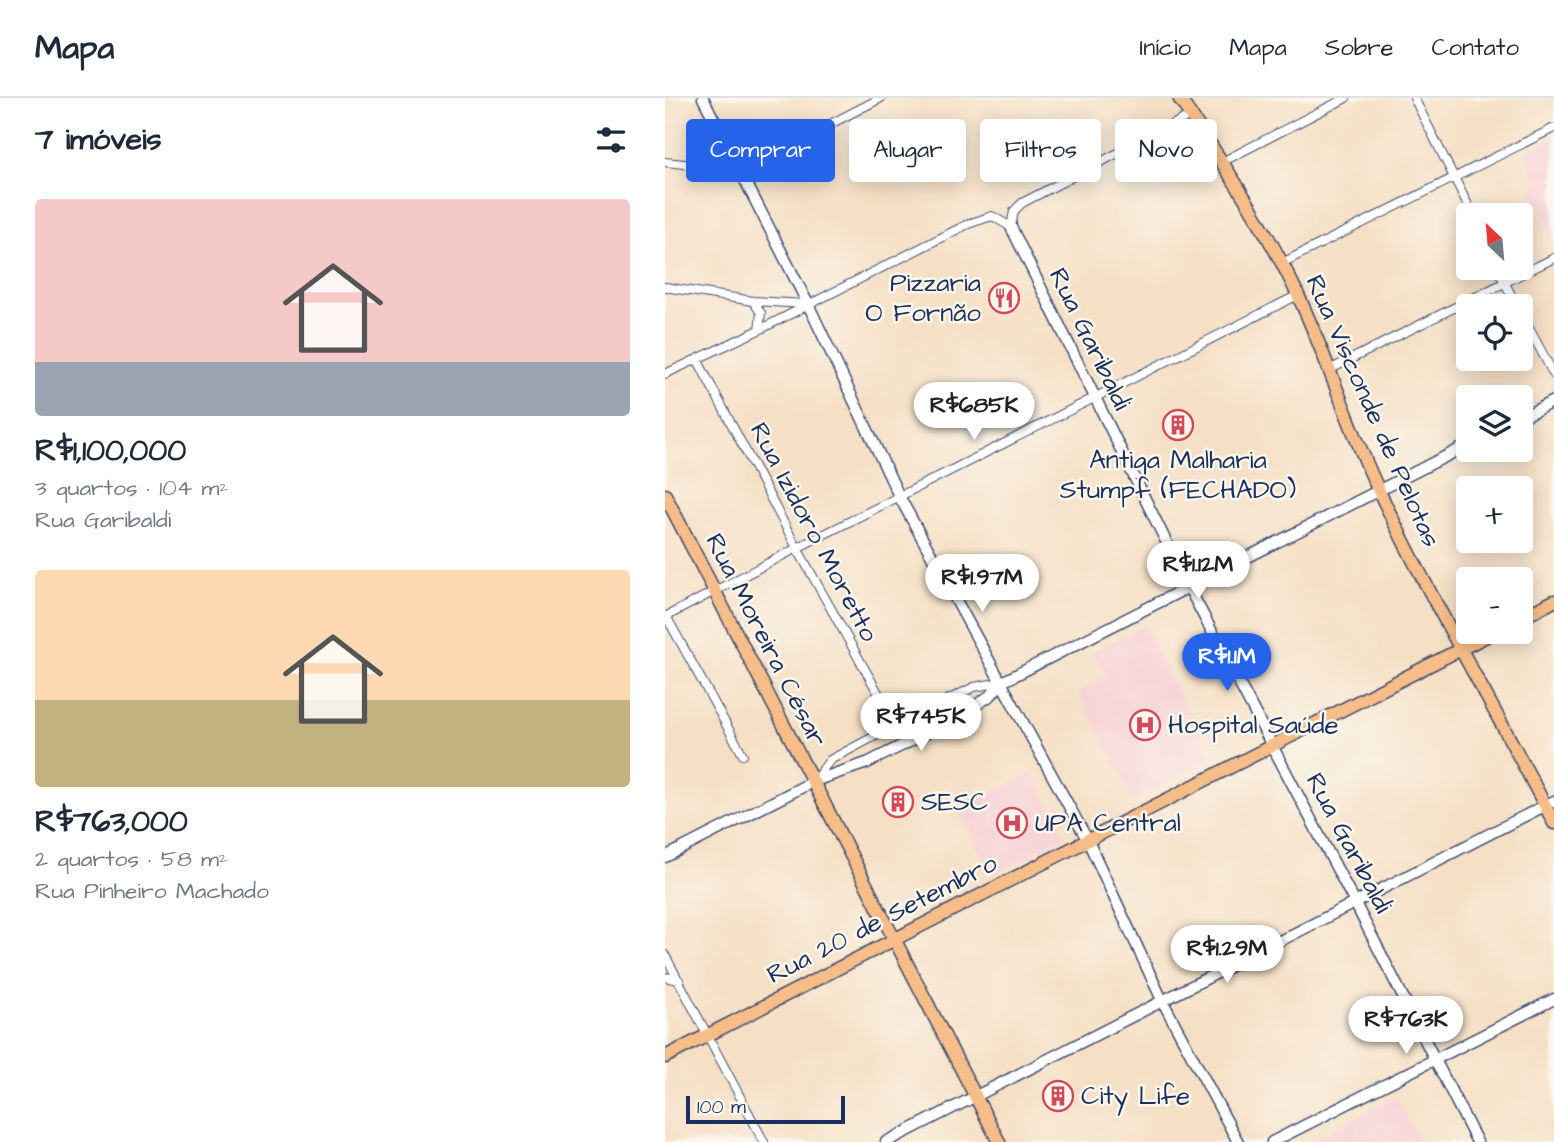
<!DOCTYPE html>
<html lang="pt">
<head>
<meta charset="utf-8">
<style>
  body { margin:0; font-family:"Architects Daughter",sans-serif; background:#f2f2f3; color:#1f2937; height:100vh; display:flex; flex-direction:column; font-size:26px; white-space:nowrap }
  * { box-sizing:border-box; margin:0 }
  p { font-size:23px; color:#747a83 }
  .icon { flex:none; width:38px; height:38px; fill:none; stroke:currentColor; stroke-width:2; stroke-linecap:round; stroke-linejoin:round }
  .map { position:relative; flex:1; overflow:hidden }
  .panel { display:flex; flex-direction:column; background:#fff; width:665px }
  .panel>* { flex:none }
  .top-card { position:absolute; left:21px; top:21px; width:665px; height:63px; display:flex; gap:14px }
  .needle { width:46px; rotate:334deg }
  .buttons { position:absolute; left:791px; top:105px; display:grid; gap:14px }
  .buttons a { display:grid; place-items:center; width:77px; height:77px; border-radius:7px; background:#fff; box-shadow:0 4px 18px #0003; font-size:35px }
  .scale { position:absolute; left:21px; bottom:18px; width:159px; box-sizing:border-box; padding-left:7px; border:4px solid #1b2f5e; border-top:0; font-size:19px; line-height:24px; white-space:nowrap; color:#1b2f5e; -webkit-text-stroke:5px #fbf7ec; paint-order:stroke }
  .price { position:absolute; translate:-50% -60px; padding:0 16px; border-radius:24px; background:#fff; color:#222; font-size:23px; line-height:46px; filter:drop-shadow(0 2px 4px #0008) }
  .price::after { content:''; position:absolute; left:50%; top:42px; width:21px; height:16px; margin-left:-10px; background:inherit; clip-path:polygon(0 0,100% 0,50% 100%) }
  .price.current { background:#2563eb; color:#fff }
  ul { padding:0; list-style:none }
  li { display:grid; align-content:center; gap:14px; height:371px; padding:0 35px }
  li span { display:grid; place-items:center; height:217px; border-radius:7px; color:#555 }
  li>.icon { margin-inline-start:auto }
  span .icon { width:126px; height:126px; fill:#fffc; stroke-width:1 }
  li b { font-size:30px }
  h2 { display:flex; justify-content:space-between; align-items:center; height:84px; padding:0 35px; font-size:30px }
  .chip { padding:0 24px; border-radius:7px; background:#fff; box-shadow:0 4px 18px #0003; font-size:24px; line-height:63px }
  .chip.current { background:#2563eb; color:#fff }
  header { display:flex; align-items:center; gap:42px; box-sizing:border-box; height:98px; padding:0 35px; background:#fff; border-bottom:2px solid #e0e1e3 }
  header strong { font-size:33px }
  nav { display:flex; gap:38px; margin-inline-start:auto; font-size:24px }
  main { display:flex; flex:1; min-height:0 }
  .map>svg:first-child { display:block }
</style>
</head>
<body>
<header>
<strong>Mapa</strong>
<nav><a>Início</a><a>Mapa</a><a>Sobre</a><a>Contato</a></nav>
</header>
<main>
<section class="panel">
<h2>7 imóveis<svg class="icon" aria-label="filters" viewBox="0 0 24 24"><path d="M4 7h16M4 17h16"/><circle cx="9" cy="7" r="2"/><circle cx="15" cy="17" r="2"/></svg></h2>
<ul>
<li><span style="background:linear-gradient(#f6c9c9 75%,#9aa5b1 0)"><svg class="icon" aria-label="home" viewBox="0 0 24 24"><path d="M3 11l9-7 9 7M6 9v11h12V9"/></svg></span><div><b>R$1,100,000</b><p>3 quartos · 104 m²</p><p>Rua Garibaldi</p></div></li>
<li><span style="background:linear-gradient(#ffd9b3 60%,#c2b280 0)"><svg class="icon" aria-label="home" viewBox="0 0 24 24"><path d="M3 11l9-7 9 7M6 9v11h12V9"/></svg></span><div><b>R$763,000</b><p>2 quartos · 58 m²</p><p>Rua Pinheiro Machado</p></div></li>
</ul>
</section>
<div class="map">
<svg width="889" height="1044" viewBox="0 0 889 1044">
  <rect width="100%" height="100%" fill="#fbf7ec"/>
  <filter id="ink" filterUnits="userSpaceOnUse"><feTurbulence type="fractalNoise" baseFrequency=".0143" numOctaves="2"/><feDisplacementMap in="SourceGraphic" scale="14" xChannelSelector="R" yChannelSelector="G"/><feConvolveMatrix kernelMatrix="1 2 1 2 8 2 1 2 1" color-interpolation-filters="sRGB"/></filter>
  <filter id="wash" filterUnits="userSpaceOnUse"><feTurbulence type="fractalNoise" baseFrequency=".00686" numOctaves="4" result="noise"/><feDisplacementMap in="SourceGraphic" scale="28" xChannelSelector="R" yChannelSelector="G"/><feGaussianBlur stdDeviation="1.57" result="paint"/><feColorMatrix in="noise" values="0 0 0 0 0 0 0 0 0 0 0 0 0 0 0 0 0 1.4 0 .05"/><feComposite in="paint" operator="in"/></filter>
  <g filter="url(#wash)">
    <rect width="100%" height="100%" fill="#f5dfc5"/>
    <!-- built -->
    <path fill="#f7cfd4" d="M 889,39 L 889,138 L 866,92 L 873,87 L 859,54 Z
      M 479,527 L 547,660 L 469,701 L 413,593 L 441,579 L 428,553 Z
      M 368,674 L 400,740 L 326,777 L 293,711 Z
      M 731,999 L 755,1044 L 644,1044 Z"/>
  </g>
  <g filter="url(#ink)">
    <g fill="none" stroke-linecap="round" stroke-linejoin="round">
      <!-- minor casing -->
      <g stroke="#3c496d" stroke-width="10">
        <path id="minor" d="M 749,0 L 808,117
          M 0,64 L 76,72 L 216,0
          M 557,64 L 681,0
          M 617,165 L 889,30
          M 832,170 L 852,208
          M 0,189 L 88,203 L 140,206
          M 88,203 L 96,215 L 94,232
          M 856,215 L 889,277
          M 32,261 L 132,450 L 231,627
          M 666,271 L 889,160
          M 0,276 L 94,232 L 303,126 L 327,118 L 346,129 L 349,113 L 357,105 L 526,17
          M 1,518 L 78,657
          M 0,519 L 132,450 L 633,197
          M 149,683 L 165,662 L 231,627 L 309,589 L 337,584
          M 0,857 L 99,1044
          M 0,879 L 14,882"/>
      </g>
      <!-- tertiary casing -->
      <g stroke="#3c496d" stroke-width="13">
        <path id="tertiary" d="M 38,0 L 143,206 L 234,398 L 423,743 L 497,902 L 573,1044
          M 346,129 L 524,490 L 690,805 L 812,1044
          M 856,320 L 889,303
          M 0,759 L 149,683 L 202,665 L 250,641 L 307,610 L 326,597 L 337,584 L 803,347
          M 221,1044 L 889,703
          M 607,1044 L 889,901"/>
      </g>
      <!-- primary casing -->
      <g stroke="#3c496d" stroke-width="15">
        <path id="primary" d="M 514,0 C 557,63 599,126 632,195 C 662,259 683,327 713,391 C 767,505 832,613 889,725
          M 0,397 L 334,1044
          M 856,520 L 889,503
          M 0,959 L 829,534"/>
      </g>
      <!-- minor -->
      <use href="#minor" stroke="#fff" stroke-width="8"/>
      <!-- tertiary -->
      <use href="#tertiary" stroke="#fff" stroke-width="10"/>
      <!-- primary -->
      <use href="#primary" stroke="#f7bd88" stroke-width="12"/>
    </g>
  </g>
  <!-- icons -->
  <defs>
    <g id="restaurant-ring" transform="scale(1.575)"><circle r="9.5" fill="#fbf7ec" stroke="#d1495b" stroke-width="1.5"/><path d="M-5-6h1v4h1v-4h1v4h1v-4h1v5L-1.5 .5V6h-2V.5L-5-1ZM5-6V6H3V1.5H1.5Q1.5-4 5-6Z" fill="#d1495b"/></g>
    <g id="building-ring" transform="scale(1.575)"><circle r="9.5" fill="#fbf7ec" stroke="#d1495b" stroke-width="1.5"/><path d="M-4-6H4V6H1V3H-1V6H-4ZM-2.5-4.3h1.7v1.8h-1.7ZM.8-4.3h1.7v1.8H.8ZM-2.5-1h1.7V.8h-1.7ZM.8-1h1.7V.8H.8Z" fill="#d1495b"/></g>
    <g id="hospital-ring" transform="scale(1.575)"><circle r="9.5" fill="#fbf7ec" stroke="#d1495b" stroke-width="1.5"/><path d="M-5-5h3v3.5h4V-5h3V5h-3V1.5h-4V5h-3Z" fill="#d1495b"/></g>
  </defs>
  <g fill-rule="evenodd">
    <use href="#restaurant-ring" x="339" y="200"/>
    <use href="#building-ring" x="513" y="327"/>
    <use href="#hospital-ring" x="480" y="627"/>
    <use href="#building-ring" x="233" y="704"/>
    <use href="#hospital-ring" x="347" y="725"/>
    <use href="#building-ring" x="393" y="998"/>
  </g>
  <g text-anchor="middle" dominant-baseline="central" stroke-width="5" stroke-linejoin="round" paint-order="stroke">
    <!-- poi labels -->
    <g font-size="26" fill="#1b2f5e" stroke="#fbf7ec" text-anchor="start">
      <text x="316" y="185" text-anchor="end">Pizzaria<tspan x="316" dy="30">O Fornão</tspan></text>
      <text x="513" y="362" text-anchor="middle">Antiga Malharia<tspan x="513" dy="30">Stumpf (FECHADO)</tspan></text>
      <text x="503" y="627">Hospital Saúde</text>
      <text x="256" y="704">SESC</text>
      <text x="370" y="725">UPA Central</text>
      <text x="416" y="998">City Life</text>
    </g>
    <!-- street labels -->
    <g font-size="26" fill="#1b2f5e" stroke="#fbf7ec">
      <text transform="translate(425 241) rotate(64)">Rua Garibaldi</text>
      <text transform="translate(708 313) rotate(66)">Rua Visconde de Pelotas</text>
      <text transform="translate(149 434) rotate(62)">Rua Izidoro Moretto</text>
      <text transform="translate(101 542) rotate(63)">Rua Moreira César</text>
      <text transform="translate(684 745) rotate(62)">Rua Garibaldi</text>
      <text transform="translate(217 821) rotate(-27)">Rua 20 de Setembro</text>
    </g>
  </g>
</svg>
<div class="buttons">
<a><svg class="needle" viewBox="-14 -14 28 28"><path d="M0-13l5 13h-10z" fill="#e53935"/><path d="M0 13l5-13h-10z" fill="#747a83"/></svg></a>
<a><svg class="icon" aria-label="locate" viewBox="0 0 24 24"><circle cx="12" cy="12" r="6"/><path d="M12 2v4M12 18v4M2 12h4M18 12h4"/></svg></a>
<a><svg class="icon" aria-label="layers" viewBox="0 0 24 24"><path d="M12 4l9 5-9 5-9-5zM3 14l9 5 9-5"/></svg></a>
<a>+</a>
<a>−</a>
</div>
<div class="scale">100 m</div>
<b class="price" style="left:309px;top:344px">R$685K</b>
<b class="price" style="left:533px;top:503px">R$1.12M</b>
<b class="price" style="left:317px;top:516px">R$1.97M</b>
<b class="price current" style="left:562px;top:595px">R$1.1M</b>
<b class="price" style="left:256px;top:655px">R$745K</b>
<b class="price" style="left:562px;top:887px">R$1.29M</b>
<b class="price" style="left:741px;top:958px">R$763K</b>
<div class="top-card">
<a class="chip current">Comprar</a>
<a class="chip">Alugar</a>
<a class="chip">Filtros</a>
<a class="chip">Novo</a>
</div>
</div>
</main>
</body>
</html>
